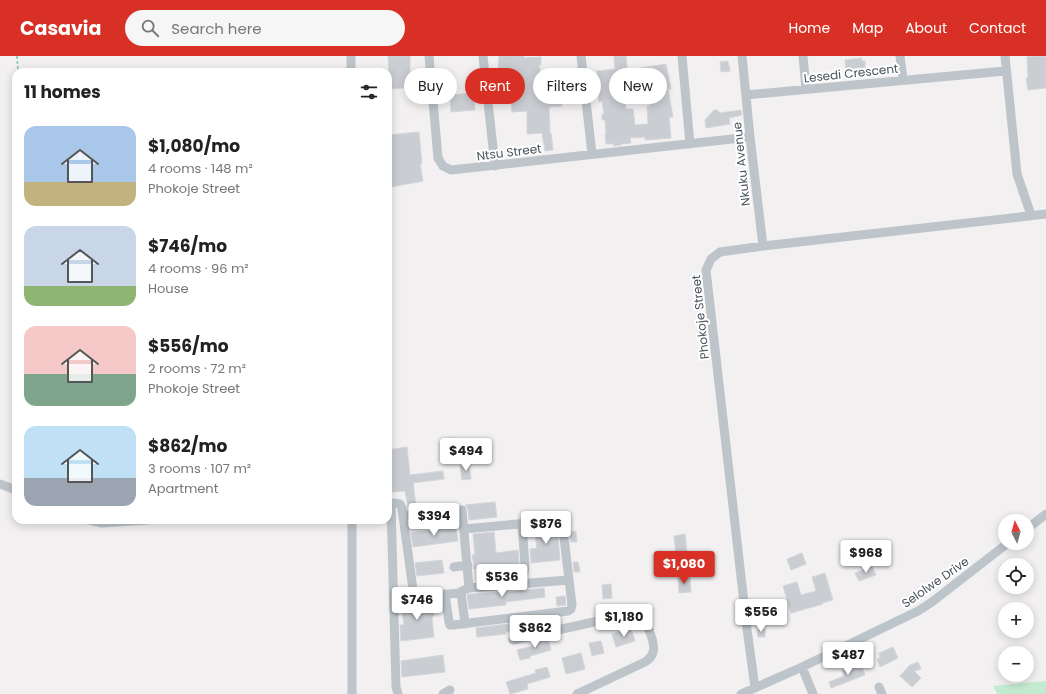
<!DOCTYPE html>
<html lang="en">
<head>
<meta charset="utf-8">
<style>
  body { margin:0; font-family:Poppins,sans-serif; background:#f6f6f6; color:#222; height:100vh; display:flex; flex-direction:column; font-size:15px; white-space:nowrap }
  * { box-sizing:border-box; margin:0 }
  p { font-size:13px; color:#767676 }
  .icon { flex:none; width:22px; height:22px; fill:none; stroke:currentColor; stroke-width:2; stroke-linecap:round; stroke-linejoin:round }
  .map { position:relative; flex:1; overflow:hidden }
  .side { position:absolute; left:12px; top:12px; width:380px; height:456px; display:flex; flex-direction:column; background:#fff; border-radius:12px; box-shadow:0 2px 10px #0003 }
  .side>* { flex:none }
  .banner { position:absolute; left:404px; top:12px; width:380px; height:36px; display:flex; gap:8px }
  .needle { width:26px; rotate:354deg }
  .buttons { position:absolute; left:998px; top:458px; display:grid; gap:8px }
  .buttons a { display:grid; place-items:center; width:36px; height:36px; border-radius:50%; background:#fff; box-shadow:0 2px 10px #0003; font-size:20px }
  .price { position:absolute; translate:-50% -34px; padding:0 9px; border-radius:4px; background:#fff; color:#222; font-size:13px; line-height:26px; filter:drop-shadow(0 1px 2px #0008) }
  .price::after { content:''; position:absolute; left:50%; top:24px; width:12px; height:9px; margin-left:-6px; background:inherit; clip-path:polygon(0 0,100% 0,50% 100%) }
  .price.selected { background:#d93025; color:#fff }
  ul { padding:0; list-style:none }
  li { display:flex; align-items:center; gap:12px; height:100px; padding:0 12px }
  li span { display:grid; place-items:center; flex:none; width:112px; height:80px; border-radius:12px; color:#555 }
  li>.icon { margin-inline-start:auto }
  span .icon { width:48px; height:48px; fill:#fffc; stroke-width:1 }
  li b { font-size:17px }
  h2 { display:flex; justify-content:space-between; align-items:center; height:48px; padding:0 12px; font-size:17px }
  .chip { padding:0 14px; border-radius:18px; background:#fff; box-shadow:0 2px 10px #0003; font-size:14px; line-height:36px }
  .chip.selected { background:#d93025; color:#fff }
  header { display:flex; align-items:center; gap:24px; box-sizing:border-box; height:56px; padding:0 20px; background:#d93025; color:#fff }
  header strong { font-size:19px }
  nav { display:flex; gap:22px; margin-inline-start:auto; font-size:14px }
  .search { width:280px; height:36px; background:#f6f6f6; display:flex; align-items:center; gap:10px; box-sizing:border-box; padding:0 14px; border-radius:22px; color:#767676; font-size:15px }
  .map>svg:first-child { display:block }
</style>
</head>
<body>
<header>
<strong>Casavia</strong>
<div class="search"><svg class="icon" aria-label="search" viewBox="0 0 24 24"><circle cx="10" cy="10" r="6"/><path d="M15 15l6 6"/></svg>Search here</div>
<nav><a>Home</a><a>Map</a><a>About</a><a>Contact</a></nav>
</header>
<div class="map">
<svg width="1046" height="638" viewBox="0 0 1046 638">
  <rect width="100%" height="100%" fill="#f2f0f0"/>
  <!-- green -->
  <path fill="#c2ebd0" d="M 1046,625 L 1046,638 L 997,638 L 993,630 Z"/>
  <!-- building -->
  <path fill="#cacdd2" stroke="#d4d6db" d="M 388,0 L 410,0 L 410,16 L 412,15 L 414,31 L 390,33 Z
    M 499,0 L 524,0 L 524,2 L 541,1 L 541,9 L 539,9 L 543,35 L 560,34 L 562,50 L 549,51 L 550,77 L 551,77 L 553,94 L 545,95 L 542,77 L 527,78 L 527,55 L 512,56 L 510,34 L 501,36 L 498,21 Z
    M 614,0 L 626,0 L 628,23 L 622,24 L 626,53 L 633,53 L 635,69 L 648,68 L 647,50 L 650,50 L 646,23 L 643,23 L 641,12 L 666,8 L 671,33 L 668,33 L 673,61 L 669,61 L 671,82 L 645,84 L 645,81 L 630,82 L 631,87 L 621,88 L 621,89 L 614,90 L 614,88 L 606,88 L 605,78 L 606,77 L 605,64 L 602,64 L 602,58 L 604,58 L 602,45 L 599,46 L 597,15 L 615,13 Z
    M 1046,0 L 1046,32 L 1028,34 L 1026,22 L 1028,22 L 1027,1 Z
    M 862,2 L 862,5 L 865,5 L 865,13 L 846,15 L 845,4 Z
    M 728,5 L 730,15 L 721,16 L 720,6 Z
    M 473,37 L 475,54 L 451,56 L 450,39 Z
    M 714,54 L 717,54 L 720,57 L 741,54 L 742,59 L 729,62 L 730,68 L 706,72 L 705,64 Z
    M 419,76 L 422,108 L 420,108 L 423,125 L 391,131 L 389,119 L 390,119 L 388,99 L 388,79 Z
    M 455,382 L 455,389 L 442,391 L 441,383 Z
    M 407,391 L 410,419 L 443,415 L 444,423 L 413,427 L 416,450 L 408,451 L 405,435 L 392,436 L 388,400 L 388,394 Z
    M 469,409 L 471,423 L 462,424 L 460,410 Z
    M 495,446 L 497,461 L 469,464 L 468,453 L 465,449 Z
    M 557,470 L 560,504 L 531,507 L 530,493 L 537,492 L 534,472 Z
    M 456,471 L 458,485 L 413,491 L 411,477 Z
    M 576,475 L 577,486 L 571,486 L 569,476 Z
    M 494,476 L 496,497 L 518,494 L 519,508 L 473,513 L 474,509 L 472,499 L 475,499 L 473,478 Z
    M 685,478 L 687,498 L 676,499 L 674,480 Z
    M 802,497 L 806,508 L 791,514 L 787,503 Z
    M 442,504 L 444,517 L 417,520 L 415,507 Z
    M 573,506 L 578,506 L 580,516 L 574,516 Z
    M 872,510 L 876,519 L 859,525 L 855,517 Z
    M 825,517 L 833,544 L 822,547 L 823,548 L 791,557 L 783,530 L 797,526 L 801,539 L 816,535 L 812,521 Z
    M 690,521 L 691,536 L 679,537 L 678,522 Z
    M 611,528 L 612,542 L 603,543 L 602,529 Z
    M 544,532 L 545,541 L 506,546 L 506,549 L 469,553 L 467,539 L 470,538 L 509,536 Z
    M 565,540 L 566,549 L 557,550 L 556,541 Z
    M 433,545 L 434,560 L 432,561 L 434,581 L 401,585 L 400,569 L 404,569 L 401,549 Z
    M 548,563 L 549,570 L 533,573 L 506,576 L 506,578 L 477,581 L 476,572 Z
    M 631,572 L 635,585 L 616,591 L 612,578 Z
    M 765,573 L 765,581 L 758,581 L 757,574 Z
    M 548,582 L 551,594 L 530,600 L 530,602 L 520,604 L 517,594 L 537,589 L 536,585 Z
    M 601,585 L 604,597 L 592,600 L 589,587 Z
    M 893,591 L 898,602 L 880,611 L 877,603 L 880,602 L 879,597 Z
    M 581,597 L 585,613 L 566,618 L 562,602 Z
    M 443,599 L 445,616 L 402,621 L 401,605 Z
    M 918,606 L 921,613 L 914,615 L 921,622 L 912,631 L 900,620 L 899,621 L 910,609 Z
    M 857,608 L 859,613 L 862,611 L 865,619 L 831,632 L 829,626 L 844,620 L 842,614 Z
    M 547,611 L 550,621 L 527,628 L 528,633 L 510,638 L 506,626 L 536,617 L 535,614 Z"/>
  <g fill="none" stroke-linecap="round" stroke-linejoin="round">
    <!-- path -->
    <path stroke="#7dc69f" stroke-width="1.5" stroke-dasharray="3 2" stroke-linecap="butt" d="M 17,0 L 18,16"/>
    <!-- minor -->
    <path stroke="#bdc5cb" stroke-width="9" d="M 351,0 L 351,16
      M 429,0 L 438,102 L 443,110 L 451,114 L 750,81
      M 483,0 L 495,110
      M 581,0 L 592,98
      M 682,0 L 690,88
      M 742,0 L 750,81 L 763,190
      M 803,0 L 806,33
      M 900,0 L 903,23
      M 1005,0 L 1017,118 L 1031,159
      M 746,39 L 1005,15
      M 0,428 L 16,434
      M 403,460 L 462,454 L 469,532
      M 89,464 L 101,467 L 148,464
      M 352,464 L 352,638
      M 1027,473 L 1046,458
      M 454,511 L 468,509
      M 508,530 L 524,516 L 525,509 L 522,468
      M 445,538 L 449,566 L 450,569 L 453,569 L 568,555 L 571,553 L 572,549 L 562,465 L 560,464 L 464,473
      M 394,543 L 414,541
      M 465,568 L 461,537 L 462,535 L 469,532 L 569,524
      M 513,584 L 634,557 L 640,558 C 646,565 656,587 653,596 C 652,601 649,603 645,606 L 577,638
      M 802,611 L 813,638
      M 879,631 L 882,638
      M 755,632 L 747,573 L 706,214 L 711,203 L 720,196 L 763,190 L 1046,158
      M 398,638 L 396,631 L 391,449 L 394,447 L 400,448 L 402,453 L 414,541 L 461,537
      M 443,638 L 450,634
      M 741,638 L 802,611 L 918,555 L 932,546 L 1008,487"/>
  </g>
  <g text-anchor="middle" dominant-baseline="central" stroke-width="4" stroke-linejoin="round" paint-order="stroke">
    <!-- street labels -->
    <g font-size="12" fill="#49545c" stroke="#fff">
      <text transform="translate(851 17) rotate(-6)">Lesedi Crescent</text>
      <text transform="translate(509 96) rotate(-7)">Ntsu Street</text>
      <text transform="translate(741 108) rotate(-96)">Nkuku Avenue</text>
      <text transform="translate(700 261) rotate(-96)">Phokoje Street</text>
      <text transform="translate(935 526) rotate(-35)">Selolwe Drive</text>
    </g>
  </g>
</svg>
<div class="buttons">
<a><svg class="needle" viewBox="-14 -14 28 28"><path d="M0-13l5 13h-10z" fill="#e53935"/><path d="M0 13l5-13h-10z" fill="#767676"/></svg></a>
<a><svg class="icon" aria-label="locate" viewBox="0 0 24 24"><circle cx="12" cy="12" r="6"/><path d="M12 2v4M12 18v4M2 12h4M18 12h4"/></svg></a>
<a>+</a>
<a>−</a>
</div>
<b class="price" style="left:466px;top:416px">$494</b>
<b class="price" style="left:434px;top:481px">$394</b>
<b class="price" style="left:546px;top:489px">$876</b>
<b class="price" style="left:866px;top:518px">$968</b>
<b class="price selected" style="left:684px;top:529px">$1,080</b>
<b class="price" style="left:502px;top:542px">$536</b>
<b class="price" style="left:417px;top:565px">$746</b>
<b class="price" style="left:761px;top:577px">$556</b>
<b class="price" style="left:624px;top:582px">$1,180</b>
<b class="price" style="left:535px;top:593px">$862</b>
<b class="price" style="left:848px;top:620px">$487</b>
<div class="banner">
<a class="chip">Buy</a>
<a class="chip selected">Rent</a>
<a class="chip">Filters</a>
<a class="chip">New</a>
</div>
<section class="side">
<h2>11 homes<svg class="icon" aria-label="filters" viewBox="0 0 24 24"><path d="M4 7h16M4 17h16"/><circle cx="9" cy="7" r="2"/><circle cx="15" cy="17" r="2"/></svg></h2>
<ul>
<li><span style="background:linear-gradient(#a9c7e8 70%,#c2b280 0)"><svg class="icon" aria-label="home" viewBox="0 0 24 24"><path d="M3 11l9-7 9 7M6 9v11h12V9"/></svg></span><div><b>$1,080/mo</b><p>4 rooms · 148 m²</p><p>Phokoje Street</p></div></li>
<li><span style="background:linear-gradient(#c9d6e8 75%,#8fb573 0)"><svg class="icon" aria-label="home" viewBox="0 0 24 24"><path d="M3 11l9-7 9 7M6 9v11h12V9"/></svg></span><div><b>$746/mo</b><p>4 rooms · 96 m²</p><p>House</p></div></li>
<li><span style="background:linear-gradient(#f6c9c9 60%,#7fa58c 0)"><svg class="icon" aria-label="home" viewBox="0 0 24 24"><path d="M3 11l9-7 9 7M6 9v11h12V9"/></svg></span><div><b>$556/mo</b><p>2 rooms · 72 m²</p><p>Phokoje Street</p></div></li>
<li><span style="background:linear-gradient(#bfe0f5 65%,#9aa5b1 0)"><svg class="icon" aria-label="home" viewBox="0 0 24 24"><path d="M3 11l9-7 9 7M6 9v11h12V9"/></svg></span><div><b>$862/mo</b><p>3 rooms · 107 m²</p><p>Apartment</p></div></li>
</ul>
</section>
</div>
</body>
</html>
